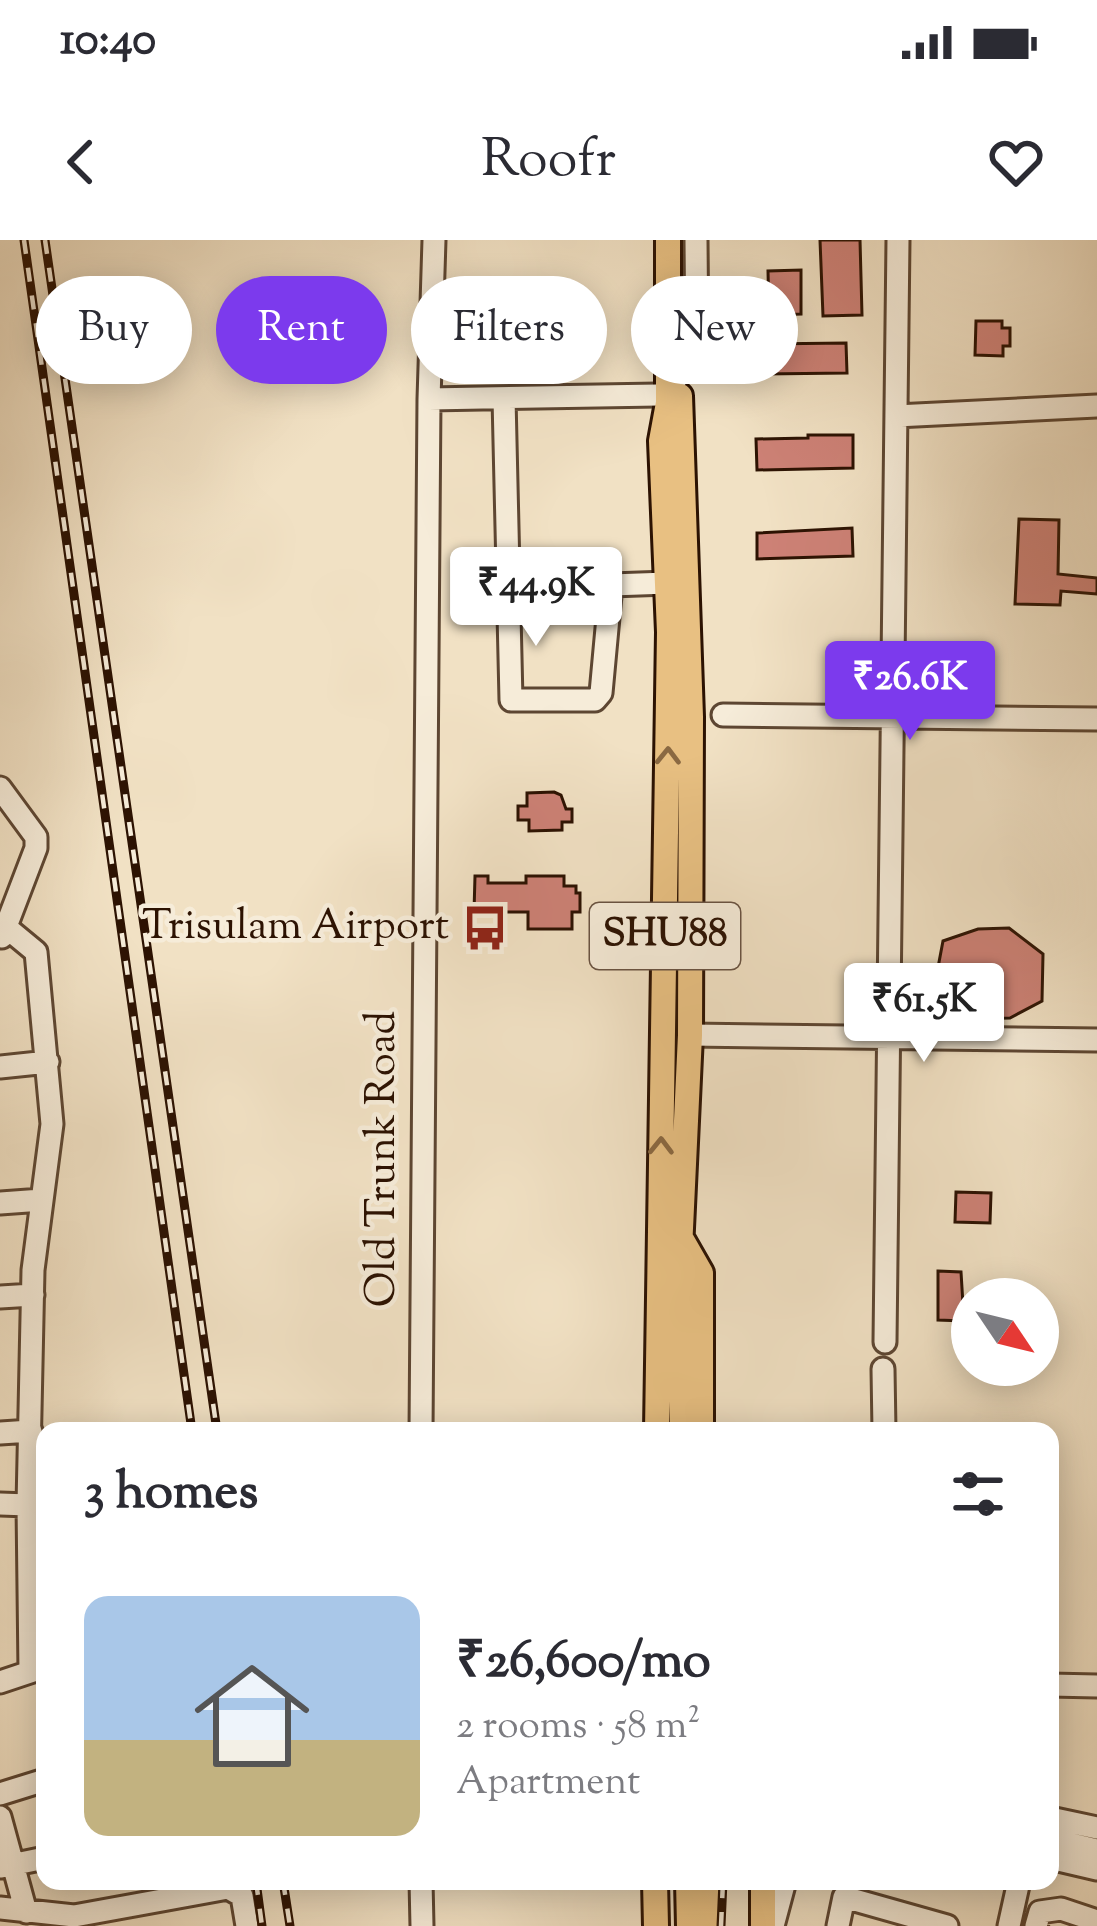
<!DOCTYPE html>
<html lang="en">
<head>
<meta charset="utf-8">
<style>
  body { margin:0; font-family:"Sorts Mill Goudy",serif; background:#f7f7f7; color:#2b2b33; height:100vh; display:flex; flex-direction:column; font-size:45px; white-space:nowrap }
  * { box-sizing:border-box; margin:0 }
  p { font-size:39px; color:#7c7c81 }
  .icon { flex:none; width:66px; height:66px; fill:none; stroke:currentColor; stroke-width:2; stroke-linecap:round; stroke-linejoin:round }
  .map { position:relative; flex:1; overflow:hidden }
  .drawer { position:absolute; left:36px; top:1182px; width:1023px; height:468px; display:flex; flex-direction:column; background:#fff; border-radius:24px; box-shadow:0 6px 30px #0003 }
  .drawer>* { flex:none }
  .hud { position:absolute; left:36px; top:36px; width:1026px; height:108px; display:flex; gap:24px }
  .needle { width:78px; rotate:125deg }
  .buttons { position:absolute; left:951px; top:1038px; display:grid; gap:24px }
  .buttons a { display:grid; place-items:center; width:108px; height:108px; border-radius:50%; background:#fff; box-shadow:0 6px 30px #0003; font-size:60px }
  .price { position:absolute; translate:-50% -102px; padding:0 27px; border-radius:12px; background:#fff; color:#222; font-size:39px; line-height:78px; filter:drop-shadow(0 3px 6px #0008) }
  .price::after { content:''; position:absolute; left:50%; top:72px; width:36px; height:27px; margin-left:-18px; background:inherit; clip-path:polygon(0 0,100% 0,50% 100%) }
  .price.active { background:#7c3aed; color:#fff }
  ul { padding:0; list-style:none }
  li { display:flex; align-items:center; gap:36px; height:300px; padding:0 48px }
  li+li { border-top:3px solid #e1e1e2 }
  li span { display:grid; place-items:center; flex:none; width:336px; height:240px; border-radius:24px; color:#555 }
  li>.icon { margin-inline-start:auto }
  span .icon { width:144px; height:144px; fill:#fffc; stroke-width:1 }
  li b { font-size:51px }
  h2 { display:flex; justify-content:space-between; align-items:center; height:144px; padding:0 48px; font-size:51px }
  .pill { padding:0 42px; border-radius:54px; background:#fff; box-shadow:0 6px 30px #0003; font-size:42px; line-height:108px }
  .pill.active { background:#7c3aed; color:#fff }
  .status { display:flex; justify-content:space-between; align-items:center; height:84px; padding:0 60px; background:#fff; direction:ltr }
  .status svg { height:33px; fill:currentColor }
  header { display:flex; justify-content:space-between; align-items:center; height:156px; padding:0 48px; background:#fff; font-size:54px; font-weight:600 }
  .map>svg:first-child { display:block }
</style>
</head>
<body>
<div class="status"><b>10:40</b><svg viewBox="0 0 49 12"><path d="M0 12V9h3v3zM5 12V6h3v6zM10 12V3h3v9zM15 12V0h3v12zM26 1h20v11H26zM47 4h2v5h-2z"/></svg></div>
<header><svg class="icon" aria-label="back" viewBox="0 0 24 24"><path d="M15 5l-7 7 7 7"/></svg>Roofr<svg class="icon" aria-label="heart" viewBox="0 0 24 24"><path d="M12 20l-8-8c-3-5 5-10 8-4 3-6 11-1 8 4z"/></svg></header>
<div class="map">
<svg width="1097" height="1686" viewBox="0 0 1097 1686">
  <rect width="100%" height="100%" fill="#f1e1c4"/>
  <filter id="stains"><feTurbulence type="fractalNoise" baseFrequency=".00167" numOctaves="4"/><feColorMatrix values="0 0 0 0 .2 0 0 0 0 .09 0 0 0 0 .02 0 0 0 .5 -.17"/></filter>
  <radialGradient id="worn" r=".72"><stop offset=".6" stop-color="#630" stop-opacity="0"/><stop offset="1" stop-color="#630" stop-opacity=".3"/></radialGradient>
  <!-- building -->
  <path fill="#cd8176" stroke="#2c1202" stroke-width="3" d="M 820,0 L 860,0 L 862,75 L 823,76 Z
    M 801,30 L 801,74 L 769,75 L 768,31 Z
    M 976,81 L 1002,81 L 1002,88 L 1010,88 L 1010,106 L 1003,106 L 1003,116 L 975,115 Z
    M 846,103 L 847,133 L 755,134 L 755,104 Z
    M 808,195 L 853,195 L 853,228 L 757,230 L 756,199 L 808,198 Z
    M 1019,279 L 1059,280 L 1058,334 L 1097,338 L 1097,354 L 1061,351 L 1060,365 L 1015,364 Z
    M 852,288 L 853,316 L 757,319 L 757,293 Z
    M 554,552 L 561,555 L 566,569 L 572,569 L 572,582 L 562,582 L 562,590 L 529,591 L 529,580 L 518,580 L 518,566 L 527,566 L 527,553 Z
    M 475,636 L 488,636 L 488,643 L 526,643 L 526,636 L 564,636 L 564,646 L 576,646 L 576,653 L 580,653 L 580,672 L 572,672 L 572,689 L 528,689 L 528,672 L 474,672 Z
    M 1009,688 L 1043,714 L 1042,761 L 1010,778 L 960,779 L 933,754 L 943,701 L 978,689 Z
    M 956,952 L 991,953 L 990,983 L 955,982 Z
    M 938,1031 L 961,1032 L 964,1081 L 938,1080 Z"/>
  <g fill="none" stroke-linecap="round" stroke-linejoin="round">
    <!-- minor casing -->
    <g stroke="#5d4632" stroke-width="27">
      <path id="minor" d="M 679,136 L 697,107 L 696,0
        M 504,158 L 511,460 L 595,460 L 601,453 L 611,345 L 668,343
        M 429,159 L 658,155
        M 896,176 L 1097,166
        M 723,475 L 1097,479
        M 0,548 L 36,597 L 36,608 L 2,697
        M 7,688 L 36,712 L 52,884 L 33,1030 L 28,1265 L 30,1431
        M 690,795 L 1097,800
        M 0,827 L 48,822
        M 0,963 L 42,960
        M 0,1057 L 33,1055
        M 885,1102 L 898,0
        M 883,1129 L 884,1191
        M 421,1191 L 429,159 L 434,0
        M 0,1193 L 31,1191
        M 0,1264 L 28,1265
        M 0,1442 L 45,1427
        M 1050,1445 L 1097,1446
        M 0,1554 L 45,1540
        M 0,1577 L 26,1672
        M 1050,1578 L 1097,1588
        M 1050,1599 L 1097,1610
        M 1050,1618 L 1097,1629
        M 1,1627 L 45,1618
        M 421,1641 L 422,1686
        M 0,1668 L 74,1676 L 228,1648 L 242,1656 L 247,1686
        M 773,1686 L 785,1641
        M 838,1686 L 844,1657 L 947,1686
        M 1009,1686 L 1019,1641
        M 1036,1686 L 1040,1672 L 1061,1669 L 1097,1681"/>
    </g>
    <!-- major casing -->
    <g stroke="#2c1202" stroke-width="30">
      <path id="major" d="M 680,156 L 691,477 L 690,795 L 679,1031 L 682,1191
        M 681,998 L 701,1033 L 701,1191
        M 657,1191 L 669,392 L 661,201 L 668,163 L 668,0
        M 655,1641 L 656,1686
        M 688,1641 L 689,1686
        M 708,1641 L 710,1686
        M 763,1686 L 763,1641"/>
    </g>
    <!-- minor -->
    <use href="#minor" stroke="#f6ecd9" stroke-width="21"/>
    <!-- major -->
    <use href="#major" stroke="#e8c082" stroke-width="24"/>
    <!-- rail casing -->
    <g stroke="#2c1202" stroke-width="9">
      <path id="rail" d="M 24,0 L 192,1191
        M 45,0 L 217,1191
        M 256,1641 L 262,1686
        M 283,1641 L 290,1686
        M 721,1686 L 723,1641"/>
    </g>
    <!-- rail -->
    <use href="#rail" stroke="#f6ecd9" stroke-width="4.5" stroke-dasharray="14" stroke-linecap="butt"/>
  </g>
  <!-- one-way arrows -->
  <defs><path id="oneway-chevron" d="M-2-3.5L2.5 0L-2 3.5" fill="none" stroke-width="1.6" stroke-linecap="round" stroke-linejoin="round" transform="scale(3)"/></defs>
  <g stroke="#8a6942">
    <use href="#oneway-chevron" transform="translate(668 516) rotate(-89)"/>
    <use href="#oneway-chevron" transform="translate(661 906) rotate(-89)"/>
  </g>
  <!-- icons -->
  <defs>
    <g id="bus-bare" transform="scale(3.6)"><path d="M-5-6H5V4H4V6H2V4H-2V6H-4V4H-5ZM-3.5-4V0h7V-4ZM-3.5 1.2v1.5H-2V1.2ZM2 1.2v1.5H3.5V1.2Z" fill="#8f2418" stroke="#f6ecd9" stroke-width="2.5" paint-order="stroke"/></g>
  </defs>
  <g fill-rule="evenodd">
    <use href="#bus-bare" x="485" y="688"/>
  </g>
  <g text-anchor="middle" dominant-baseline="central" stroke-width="9" stroke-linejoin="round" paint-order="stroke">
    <!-- shield labels -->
    <rect fill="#f6ecd9" stroke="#695342" stroke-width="3" x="590" y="663" width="150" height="66" rx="9"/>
    <g font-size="39" font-weight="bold" fill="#2c1202">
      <text x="665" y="696">SHU88</text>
    </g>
    <!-- poi labels -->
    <g font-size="42" fill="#2c1202" stroke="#f6ecd9" text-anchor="end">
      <text x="449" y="688">Trisulam Airport</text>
    </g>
    <!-- street labels -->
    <g font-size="42" fill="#2c1202" stroke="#f6ecd9">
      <text transform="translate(384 919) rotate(-90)">Old Trunk Road</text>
    </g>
  </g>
  <rect width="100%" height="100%" filter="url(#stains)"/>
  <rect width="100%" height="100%" fill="url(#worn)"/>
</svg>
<div class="buttons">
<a><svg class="needle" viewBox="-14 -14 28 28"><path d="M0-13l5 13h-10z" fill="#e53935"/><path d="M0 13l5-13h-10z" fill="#7c7c81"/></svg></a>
</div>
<b class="price" style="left:536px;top:409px">₹44.9K</b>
<b class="price active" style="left:910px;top:503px">₹26.6K</b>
<b class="price" style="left:924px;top:825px">₹61.5K</b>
<div class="hud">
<a class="pill">Buy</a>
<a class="pill active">Rent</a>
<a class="pill">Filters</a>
<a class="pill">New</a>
</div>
<section class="drawer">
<h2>3 homes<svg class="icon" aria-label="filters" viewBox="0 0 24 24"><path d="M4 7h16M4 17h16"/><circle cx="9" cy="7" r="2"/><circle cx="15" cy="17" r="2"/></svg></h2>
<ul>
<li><span style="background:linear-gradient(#a9c7e8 60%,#c2b280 0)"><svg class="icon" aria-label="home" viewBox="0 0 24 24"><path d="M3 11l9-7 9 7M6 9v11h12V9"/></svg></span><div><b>₹26,600/mo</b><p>2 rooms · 58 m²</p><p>Apartment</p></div></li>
</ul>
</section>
</div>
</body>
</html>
